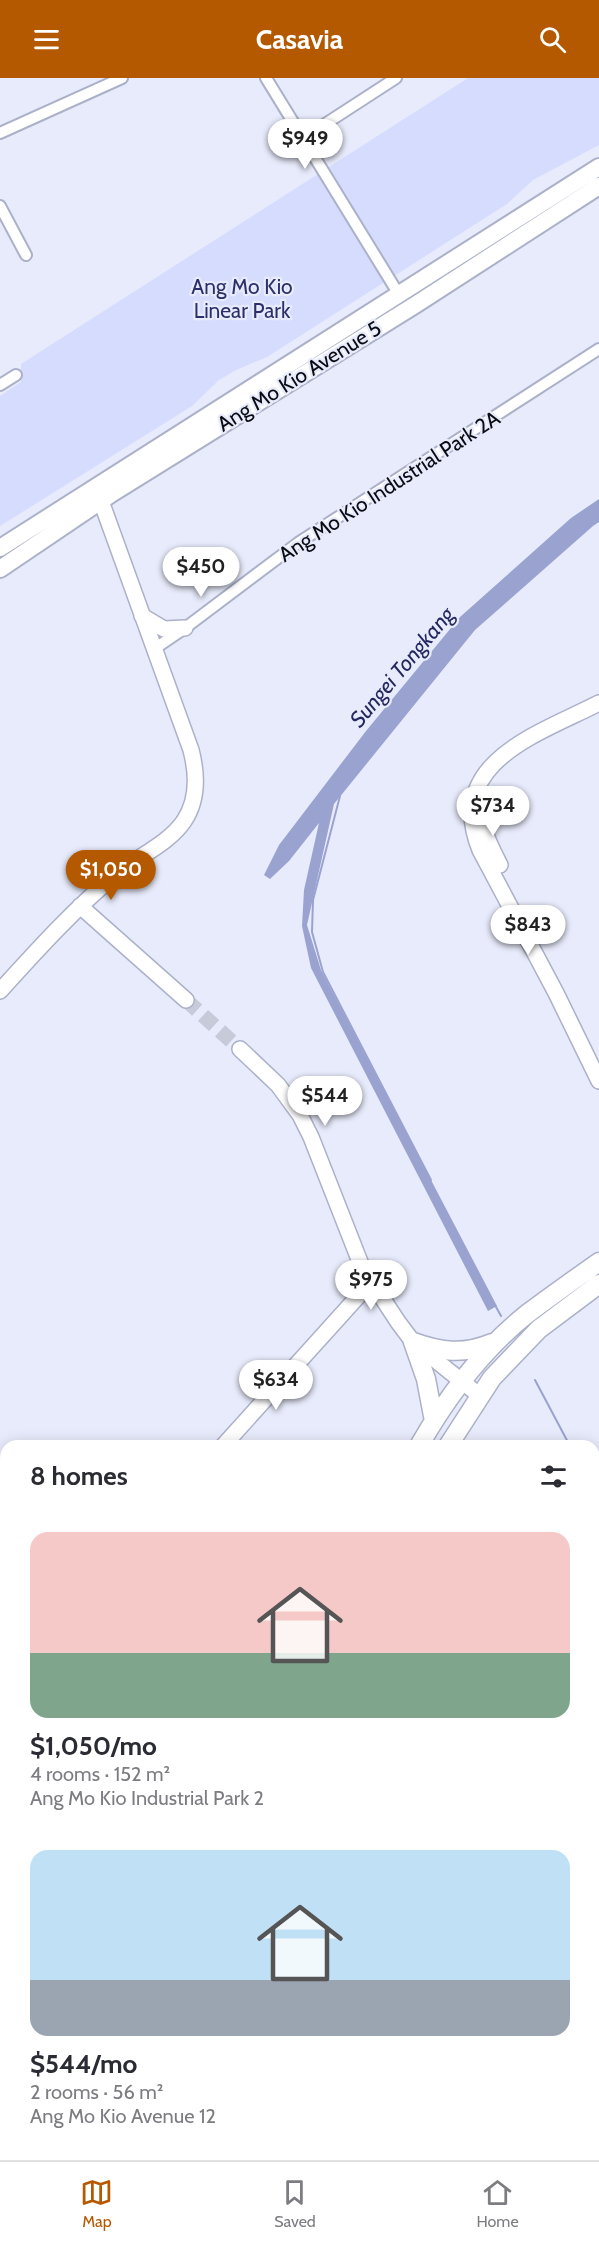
<!DOCTYPE html>
<html lang="en">
<head>
<meta charset="utf-8">
<style>
  body { margin:0; font-family:Cabin,sans-serif; background:#f2f2f3; color:#2b2b33; height:100vh; display:flex; flex-direction:column; font-size:22px; white-space:nowrap }
  * { box-sizing:border-box; margin:0 }
  p { font-size:20px; color:#7c7c81 }
  .icon { flex:none; width:33px; height:33px; fill:none; stroke:currentColor; stroke-width:2; stroke-linecap:round; stroke-linejoin:round }
  .map { position:relative; flex:1; overflow:hidden }
  .panel { position:absolute; left:0px; top:1362px; width:600px; height:720px; display:flex; flex-direction:column; background:#fff; border-radius:18px 18px 0 0; box-shadow:0 3px 15px #0003 }
  .panel>* { flex:none }
  .price { position:absolute; translate:-50% -51px; padding:0 14px; border-radius:21px; background:#fff; color:#222; font-size:20px; line-height:39px; filter:drop-shadow(0 2px 3px #0008) }
  .price::after { content:''; position:absolute; left:50%; top:36px; width:18px; height:14px; margin-left:-9px; background:inherit; clip-path:polygon(0 0,100% 0,50% 100%) }
  .price.selected { background:#b55900; color:#fff }
  ul { padding:0; list-style:none }
  li { display:grid; align-content:center; gap:12px; height:318px; padding:0 30px }
  li span { display:grid; place-items:center; height:186px; border-radius:18px; color:#555 }
  li>.icon { margin-inline-start:auto }
  span .icon { width:108px; height:108px; fill:#fffc; stroke-width:1 }
  li b { font-size:26px }
  h2 { display:flex; justify-content:space-between; align-items:center; height:72px; padding:0 30px; font-size:26px }
  header { display:flex; justify-content:space-between; align-items:center; height:78px; padding:0 30px; background:#b55900; color:#fff; font-size:27px; font-weight:700 }
  .menu { display:flex; justify-content:space-around; align-items:center; height:84px; border-top:2px solid #e1e1e2; background:#fff; font-size:16px; color:#7c7c81 }
  .menu a { display:grid; justify-items:center; gap:3px }
  .menu .selected { color:#b55900 }
  .map>svg:first-child { display:block }
</style>
</head>
<body>
<header><svg class="icon" aria-label="menu" viewBox="0 0 24 24"><path d="M4 6h16M4 12h16M4 18h16"/></svg>Casavia<svg class="icon" aria-label="search" viewBox="0 0 24 24"><circle cx="10" cy="10" r="6"/><path d="M15 15l6 6"/></svg></header>
<div class="map">
<svg width="599" height="2082" viewBox="0 0 599 2082">
  <rect width="100%" height="100%" fill="#e8ebfb"/>
  <!-- green -->
  <path fill="#d5dcfe" d="M 468,0 L 599,0 L 599,67 L 533,102 L 507,126 L 267,279 L 236,292 L 219,302 L 192,328 L 0,448 L 0,318 L 21,304 L 21,286 Z
    M 594,1447 L 599,1456 L 599,1513 L 594,1516 Z"/>
  <!-- water -->
  <path fill="#9aa3d0" d="M 599,421 L 599,444 L 593,448 L 475,552 L 334,726 L 307,847 L 321,892 L 497,1228 L 488,1233 L 311,890 L 302,848 L 304,812 L 319,745 L 289,783 L 270,801 L 264,797 L 279,767 L 366,653 L 460,539 L 571,440 Z"/>
  <g fill="none" stroke-linecap="round" stroke-linejoin="round">
    <!-- stream -->
    <path stroke="#9aa3d0" stroke-width="2" d="M 340,718 L 313,822 L 312,854 L 323,894 L 431,1102
      M 495,1227 L 501,1238
      M 535,1302 L 570,1368"/>
    <!-- secondary-tunnel -->
    <path stroke="#c7cad8" stroke-width="15" stroke-dasharray="15 8" stroke-linecap="butt" d="M 186,922 L 240,971"/>
    <!-- street casing -->
    <g stroke="#acb1ca" stroke-width="14">
      <path id="street" d="M 266,0 L 398,215
        M 0,55 L 122,0
        M 302,61 L 396,0
        M 0,128 L 26,177
        M 0,307 L 16,297
        M 154,571 L 185,550 L 298,465 L 599,271
        M 594,1710 L 599,1712
        M 594,1795 L 599,1796
        M 596,1871 L 599,1863
        M 594,1954 L 599,1956
        M 594,2034 L 599,2036
        M 115,2076 L 116,2082
        M 281,2076 L 283,2082
        M 492,2076 L 509,2082"/>
    </g>
    <!-- secondary casing -->
    <g stroke="#acb1ca" stroke-width="18">
      <path id="secondary" d="M 142,538 L 164,551 L 185,550
        M 599,625 C 539,656 444,684 480,772 L 556,915 L 599,1003
        M 481,731 C 482,753 491,769 500,787
        M 80,828 L 186,922
        M 0,913 C 38,871 76,829 120,793 C 141,777 169,765 184,743 C 198,722 197,695 191,672 L 101,423 L 94,413
        M 240,971 L 278,1007 L 300,1037 L 311,1059 L 362,1189 L 398,1244 L 413,1264 L 480,1318
        M 223,1368 L 371,1204
        M 0,1398 L 6,1404"/>
    </g>
    <!-- primary casing -->
    <g stroke="#acb1ca" stroke-width="20">
      <path id="primary" d="M 0,470 L 599,89
        M 0,491 L 111,416 L 415,227 L 599,108"/>
    </g>
    <!-- highway casing -->
    <g stroke="#acb1ca" stroke-width="21">
      <path id="highway" d="M 413,1264 C 441,1274 463,1277 492,1265
        M 413,1264 L 426,1301 L 434,1343
        M 419,1368 C 447,1319 483,1271 527,1236 C 551,1218 575,1201 599,1184
        M 448,1368 L 492,1300 L 539,1251 L 599,1206
        M 0,1868 L 6,1867
        M 0,1896 L 6,1890
        M 0,1931 L 6,1939
        M 0,2021 L 6,2032
        M 0,2072 L 4,2082
        M 28,2076 L 31,2082
        M 70,2076 L 72,2082"/>
    </g>
    <!-- street -->
    <use href="#street" stroke="#fff" stroke-width="10"/>
    <!-- secondary -->
    <use href="#secondary" stroke="#fff" stroke-width="15"/>
    <!-- primary -->
    <use href="#primary" stroke="#fff" stroke-width="16"/>
    <!-- highway -->
    <use href="#highway" stroke="#fff" stroke-width="18"/>
  </g>
  <g text-anchor="middle" dominant-baseline="central" stroke-width="4.5" stroke-linejoin="round" paint-order="stroke">
    <!-- park labels -->
    <g font-size="21" fill="#2c3068" stroke="#e8ebfb">
      <text x="242" y="208">Ang Mo Kio<tspan x="242" dy="24">Linear Park</tspan></text>
    </g>
    <!-- street labels -->
    <g font-size="21" fill="#0a0c14" stroke="#e8ebfb">
      <text transform="translate(299 298) rotate(-32)">Ang Mo Kio Avenue 5</text>
      <text transform="translate(389 408) rotate(-33)">Ang Mo Kio Industrial Park 2A</text>
    </g>
    <!-- water labels -->
    <g font-size="22" font-style="italic" fill="#25285f" stroke="#e8ebfb">
      <text transform="translate(402 589) rotate(-50)">Sungei Tongkang</text>
    </g>
  </g>
</svg>
<b class="price" style="left:305px;top:92px">$949</b>
<b class="price" style="left:201px;top:520px">$450</b>
<b class="price" style="left:493px;top:759px">$734</b>
<b class="price selected" style="left:111px;top:823px">$1,050</b>
<b class="price" style="left:528px;top:878px">$843</b>
<b class="price" style="left:325px;top:1049px">$544</b>
<b class="price" style="left:371px;top:1233px">$975</b>
<b class="price" style="left:276px;top:1333px">$634</b>
<section class="panel">
<h2>8 homes<svg class="icon" aria-label="filters" viewBox="0 0 24 24"><path d="M4 7h16M4 17h16"/><circle cx="9" cy="7" r="2"/><circle cx="15" cy="17" r="2"/></svg></h2>
<ul>
<li><span style="background:linear-gradient(#f6c9c9 65%,#7fa58c 0)"><svg class="icon" aria-label="home" viewBox="0 0 24 24"><path d="M3 11l9-7 9 7M6 9v11h12V9"/></svg></span><div><b>$1,050/mo</b><p>4 rooms · 152 m²</p><p>Ang Mo Kio Industrial Park 2</p></div></li>
<li><span style="background:linear-gradient(#bfe0f5 70%,#9aa5b1 0)"><svg class="icon" aria-label="home" viewBox="0 0 24 24"><path d="M3 11l9-7 9 7M6 9v11h12V9"/></svg></span><div><b>$544/mo</b><p>2 rooms · 56 m²</p><p>Ang Mo Kio Avenue 12</p></div></li>
</ul>
</section>
</div>
<nav class="menu">
<a class="selected"><svg class="icon" aria-label="map" viewBox="0 0 24 24"><path d="M3 6l6-2 6 2 6-2v14l-6 2-6-2-6 2zM9 4v14M15 6v14"/></svg>Map</a>
<a><svg class="icon" aria-label="saved" viewBox="0 0 24 24"><path d="M7 4h10v16l-5-4-5 4z"/></svg>Saved</a>
<a><svg class="icon" aria-label="home" viewBox="0 0 24 24"><path d="M3 11l9-7 9 7M6 9v11h12V9"/></svg>Home</a>
</nav>
</body>
</html>
